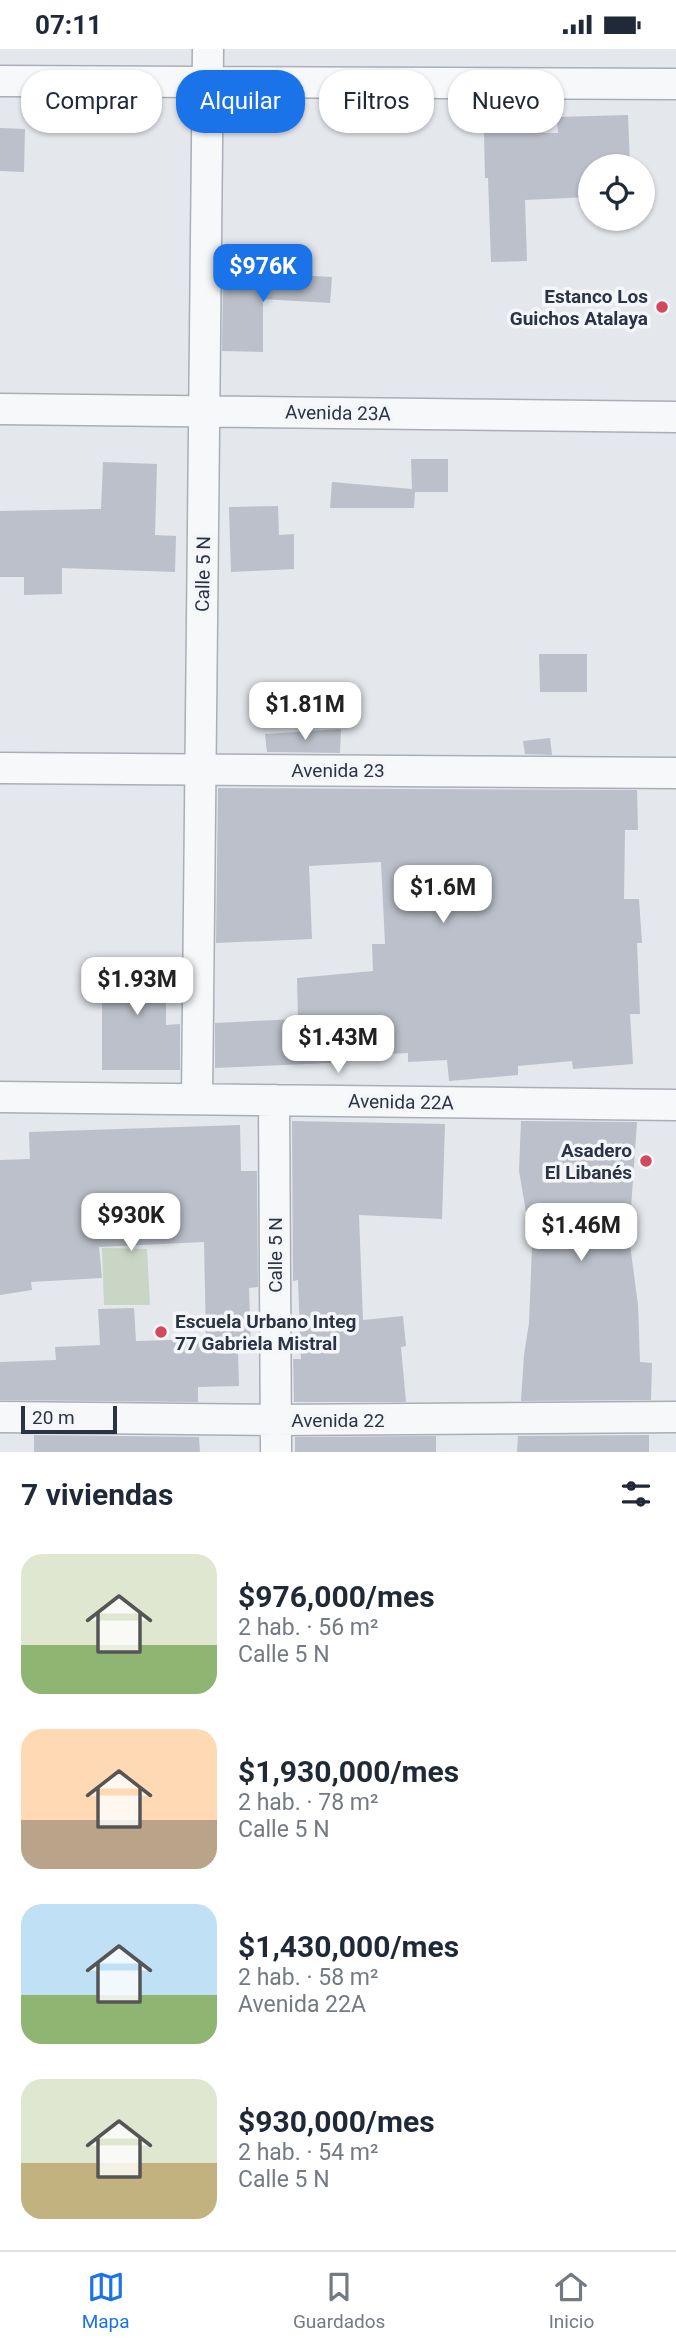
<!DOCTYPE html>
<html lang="es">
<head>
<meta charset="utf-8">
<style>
  body { margin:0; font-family:Roboto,sans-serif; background:#f2f2f3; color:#1f2937; height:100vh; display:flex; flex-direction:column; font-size:26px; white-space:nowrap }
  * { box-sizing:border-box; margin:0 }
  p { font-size:23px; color:#747a83 }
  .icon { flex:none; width:38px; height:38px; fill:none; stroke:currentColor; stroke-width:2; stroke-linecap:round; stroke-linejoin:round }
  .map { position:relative; height:1403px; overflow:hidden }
  .sheet { display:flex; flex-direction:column; background:#fff; flex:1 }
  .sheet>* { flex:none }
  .banner { position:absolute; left:21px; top:21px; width:635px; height:63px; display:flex; gap:14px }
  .controls { position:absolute; left:578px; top:105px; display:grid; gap:14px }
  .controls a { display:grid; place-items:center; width:77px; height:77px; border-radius:50%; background:#fff; box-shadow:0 2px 5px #0004; font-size:35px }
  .scale { position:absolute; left:21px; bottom:18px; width:96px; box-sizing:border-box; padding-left:7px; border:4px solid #2b3445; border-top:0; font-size:19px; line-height:24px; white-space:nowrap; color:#2b3445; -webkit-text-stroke:5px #f4f6f9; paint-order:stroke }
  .price { position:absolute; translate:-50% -60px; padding:0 16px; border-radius:14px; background:#fff; color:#222; font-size:23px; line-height:46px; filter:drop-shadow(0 2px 4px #0008) }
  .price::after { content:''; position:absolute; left:50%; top:42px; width:21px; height:16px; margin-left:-10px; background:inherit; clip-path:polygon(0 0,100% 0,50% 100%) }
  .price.active { background:#1a73e8; color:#fff }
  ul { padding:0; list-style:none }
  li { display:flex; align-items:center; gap:21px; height:175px; padding:0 21px }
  li span { display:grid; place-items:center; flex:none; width:196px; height:140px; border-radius:21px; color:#555 }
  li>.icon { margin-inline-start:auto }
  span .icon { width:84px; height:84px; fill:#fffc; stroke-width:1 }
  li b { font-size:30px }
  h2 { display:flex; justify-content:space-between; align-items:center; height:84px; padding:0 21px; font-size:30px }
  .pill { padding:0 24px; border-radius:28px; background:#fff; box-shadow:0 2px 5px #0004; font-size:24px; line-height:63px }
  .pill.active { background:#1a73e8; color:#fff }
  .status { display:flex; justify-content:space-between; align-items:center; height:49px; padding:0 35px; background:#fff; direction:ltr }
  .status svg { height:19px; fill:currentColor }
  .menu { display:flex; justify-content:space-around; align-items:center; height:98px; border-top:2px solid #e0e1e3; background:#fff; font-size:19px; color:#747a83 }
  .menu a { display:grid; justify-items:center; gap:4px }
  .menu .active { color:#1a73e8 }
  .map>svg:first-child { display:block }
</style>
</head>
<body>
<div class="status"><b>07:11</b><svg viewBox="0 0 49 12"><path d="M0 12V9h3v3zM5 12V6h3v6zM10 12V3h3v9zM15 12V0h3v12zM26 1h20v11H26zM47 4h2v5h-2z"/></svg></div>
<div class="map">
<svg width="676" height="1403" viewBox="0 0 676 1403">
  <rect width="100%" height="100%" fill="#e4e7ec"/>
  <!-- green -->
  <path fill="#c9d6c5" d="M 102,1199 L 147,1200 L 150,1256 L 104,1256 Z"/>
  <!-- building -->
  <path fill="#bbc0ca" d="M 374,58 L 407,58 L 407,83 L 374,83 Z
    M 628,66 L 630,117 L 590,117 L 590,148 L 525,151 L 527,212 L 491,213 L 488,129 L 485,129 L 484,84 L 558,84 L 557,68 Z
    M 0,79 L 25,80 L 24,123 L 0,122 Z
    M 275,225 L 332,228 L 330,254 L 263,250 L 263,303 L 222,302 L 223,227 Z
    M 411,410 L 448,410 L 448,443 L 415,443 L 414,459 L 330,459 L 332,433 L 412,440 Z
    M 103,413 L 157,415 L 155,486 L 176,487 L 175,523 L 62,519 L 62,545 L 24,546 L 24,528 L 0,528 L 0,462 L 101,460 Z
    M 278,457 L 279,486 L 294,485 L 294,520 L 231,523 L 229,458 Z
    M 539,605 L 587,605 L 587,643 L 540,643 Z
    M 341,680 L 340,704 L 267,703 L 265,685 Z
    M 550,689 L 552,706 L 525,705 L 523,692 Z
    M 218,739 L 637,741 L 638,781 L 625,781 L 624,850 L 639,850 L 642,894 L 637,894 L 640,965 L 630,965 L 633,1015 L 573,1020 L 572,1012 L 518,1017 L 518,1026 L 449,1032 L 447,1011 L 408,1013 L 408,1004 L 331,1008 L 331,1014 L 215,1019 L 215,974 L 298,970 L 297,929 L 373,922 L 372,895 L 385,895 L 381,813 L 309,817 L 312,890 L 216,894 Z
    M 102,909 L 166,910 L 166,976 L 180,975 L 180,1021 L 102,1021 Z
    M 292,1072 L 445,1075 L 442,1170 L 359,1166 L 363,1271 L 403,1267 L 406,1297 L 401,1298 L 406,1353 L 294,1353 L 293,1310 L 301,1310 L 298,1231 L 293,1232 Z
    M 521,1072 L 637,1073 L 629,1188 L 638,1256 L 640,1313 L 652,1314 L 651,1351 L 521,1352 L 524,1306 L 529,1274 L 532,1198 L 519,1122 Z
    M 240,1076 L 241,1122 L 257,1122 L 258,1238 L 249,1239 L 251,1302 L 238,1303 L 239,1337 L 198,1338 L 198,1353 L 0,1351 L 0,1313 L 56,1311 L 55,1298 L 100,1296 L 98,1260 L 134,1259 L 136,1292 L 206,1290 L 204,1193 L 99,1198 L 102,1229 L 31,1233 L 32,1241 L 0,1246 L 0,1111 L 30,1110 L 29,1083 Z
    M 34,1386 L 199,1388 L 200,1403 L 34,1403 Z
    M 649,1386 L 649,1403 L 517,1403 L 518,1387 Z
    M 436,1387 L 436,1403 L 295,1403 L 295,1388 Z"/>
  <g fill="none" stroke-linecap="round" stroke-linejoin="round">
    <!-- minor casing -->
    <g stroke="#a9aeb7" stroke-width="33">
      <path id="minor" d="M 0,32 L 676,35
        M 0,360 L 676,368
        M 0,719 L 676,724
        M 0,1048 L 676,1056
        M 197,1050 L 208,0
        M 274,1051 L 276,1403
        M 0,1368 L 276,1371 L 676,1368"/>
    </g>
    <!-- minor -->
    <use href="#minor" stroke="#f7f8fa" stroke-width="30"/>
  </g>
  <!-- markers -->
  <g fill="#d1495b" stroke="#f4f6f9" stroke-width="2.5">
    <circle cx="662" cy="258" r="7"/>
    <circle cx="646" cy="1112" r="7"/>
    <circle cx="161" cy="1283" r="7"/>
  </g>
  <g text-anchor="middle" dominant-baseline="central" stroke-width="7" stroke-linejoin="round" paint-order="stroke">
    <!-- poi labels -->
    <g font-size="19" font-weight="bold" fill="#2b3445" stroke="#f4f6f9" text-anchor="end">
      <text x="648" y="247">Estanco Los<tspan x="648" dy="22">Guichos Atalaya</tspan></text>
      <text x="632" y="1101">Asadero<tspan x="632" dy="22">El Libanés</tspan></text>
      <text x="175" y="1272" text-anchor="start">Escuela Urbano Integ<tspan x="175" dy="22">77 Gabriela Mistral</tspan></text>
    </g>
    <!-- street labels -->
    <g font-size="19" fill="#2b3445" stroke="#f4f6f9">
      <text transform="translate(338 364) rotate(1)">Avenida 23A</text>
      <text transform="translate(203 525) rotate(-89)">Calle 5 N</text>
      <text x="338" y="721">Avenida 23</text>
      <text transform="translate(401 1053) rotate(1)">Avenida 22A</text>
      <text transform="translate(275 1206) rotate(-90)">Calle 5 N</text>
      <text x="338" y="1371">Avenida 22</text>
    </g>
  </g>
</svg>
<div class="controls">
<a><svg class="icon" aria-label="locate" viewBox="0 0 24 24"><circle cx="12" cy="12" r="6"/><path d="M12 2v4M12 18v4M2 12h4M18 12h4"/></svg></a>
</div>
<div class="scale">20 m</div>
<b class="price active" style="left:263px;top:255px">$976K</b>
<b class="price" style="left:305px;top:693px">$1.81M</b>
<b class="price" style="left:443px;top:876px">$1.6M</b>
<b class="price" style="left:137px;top:968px">$1.93M</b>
<b class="price" style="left:338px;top:1026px">$1.43M</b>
<b class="price" style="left:131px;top:1204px">$930K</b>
<b class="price" style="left:581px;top:1214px">$1.46M</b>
<div class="banner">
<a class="pill">Comprar</a>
<a class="pill active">Alquilar</a>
<a class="pill">Filtros</a>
<a class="pill">Nuevo</a>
</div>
</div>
<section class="sheet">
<h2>7 viviendas<svg class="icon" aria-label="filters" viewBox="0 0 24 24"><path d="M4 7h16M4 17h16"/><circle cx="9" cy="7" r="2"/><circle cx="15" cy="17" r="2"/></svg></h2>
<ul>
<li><span style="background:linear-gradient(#dfe7d0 65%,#8fb573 0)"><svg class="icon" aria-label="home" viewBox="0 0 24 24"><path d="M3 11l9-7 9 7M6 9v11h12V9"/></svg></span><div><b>$976,000/mes</b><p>2 hab. · 56 m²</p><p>Calle 5 N</p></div></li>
<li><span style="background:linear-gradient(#ffd9b3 65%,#b9a48a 0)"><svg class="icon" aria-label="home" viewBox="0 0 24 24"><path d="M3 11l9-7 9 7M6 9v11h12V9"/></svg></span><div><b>$1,930,000/mes</b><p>2 hab. · 78 m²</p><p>Calle 5 N</p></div></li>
<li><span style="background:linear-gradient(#bfe0f5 65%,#8fb573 0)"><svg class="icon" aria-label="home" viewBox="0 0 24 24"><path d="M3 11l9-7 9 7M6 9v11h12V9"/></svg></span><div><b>$1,430,000/mes</b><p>2 hab. · 58 m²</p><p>Avenida 22A</p></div></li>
<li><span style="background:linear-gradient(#dfe7d0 60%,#c2b280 0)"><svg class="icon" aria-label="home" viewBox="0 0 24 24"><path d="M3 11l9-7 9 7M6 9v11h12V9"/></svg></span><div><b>$930,000/mes</b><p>2 hab. · 54 m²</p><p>Calle 5 N</p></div></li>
</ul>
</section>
<nav class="menu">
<a class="active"><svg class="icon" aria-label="map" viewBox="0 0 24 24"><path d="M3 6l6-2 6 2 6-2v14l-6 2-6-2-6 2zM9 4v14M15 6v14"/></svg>Mapa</a>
<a><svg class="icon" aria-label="saved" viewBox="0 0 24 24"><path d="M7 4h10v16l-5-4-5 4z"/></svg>Guardados</a>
<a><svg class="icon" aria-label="home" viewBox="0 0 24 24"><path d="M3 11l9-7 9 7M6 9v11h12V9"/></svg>Inicio</a>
</nav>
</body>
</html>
